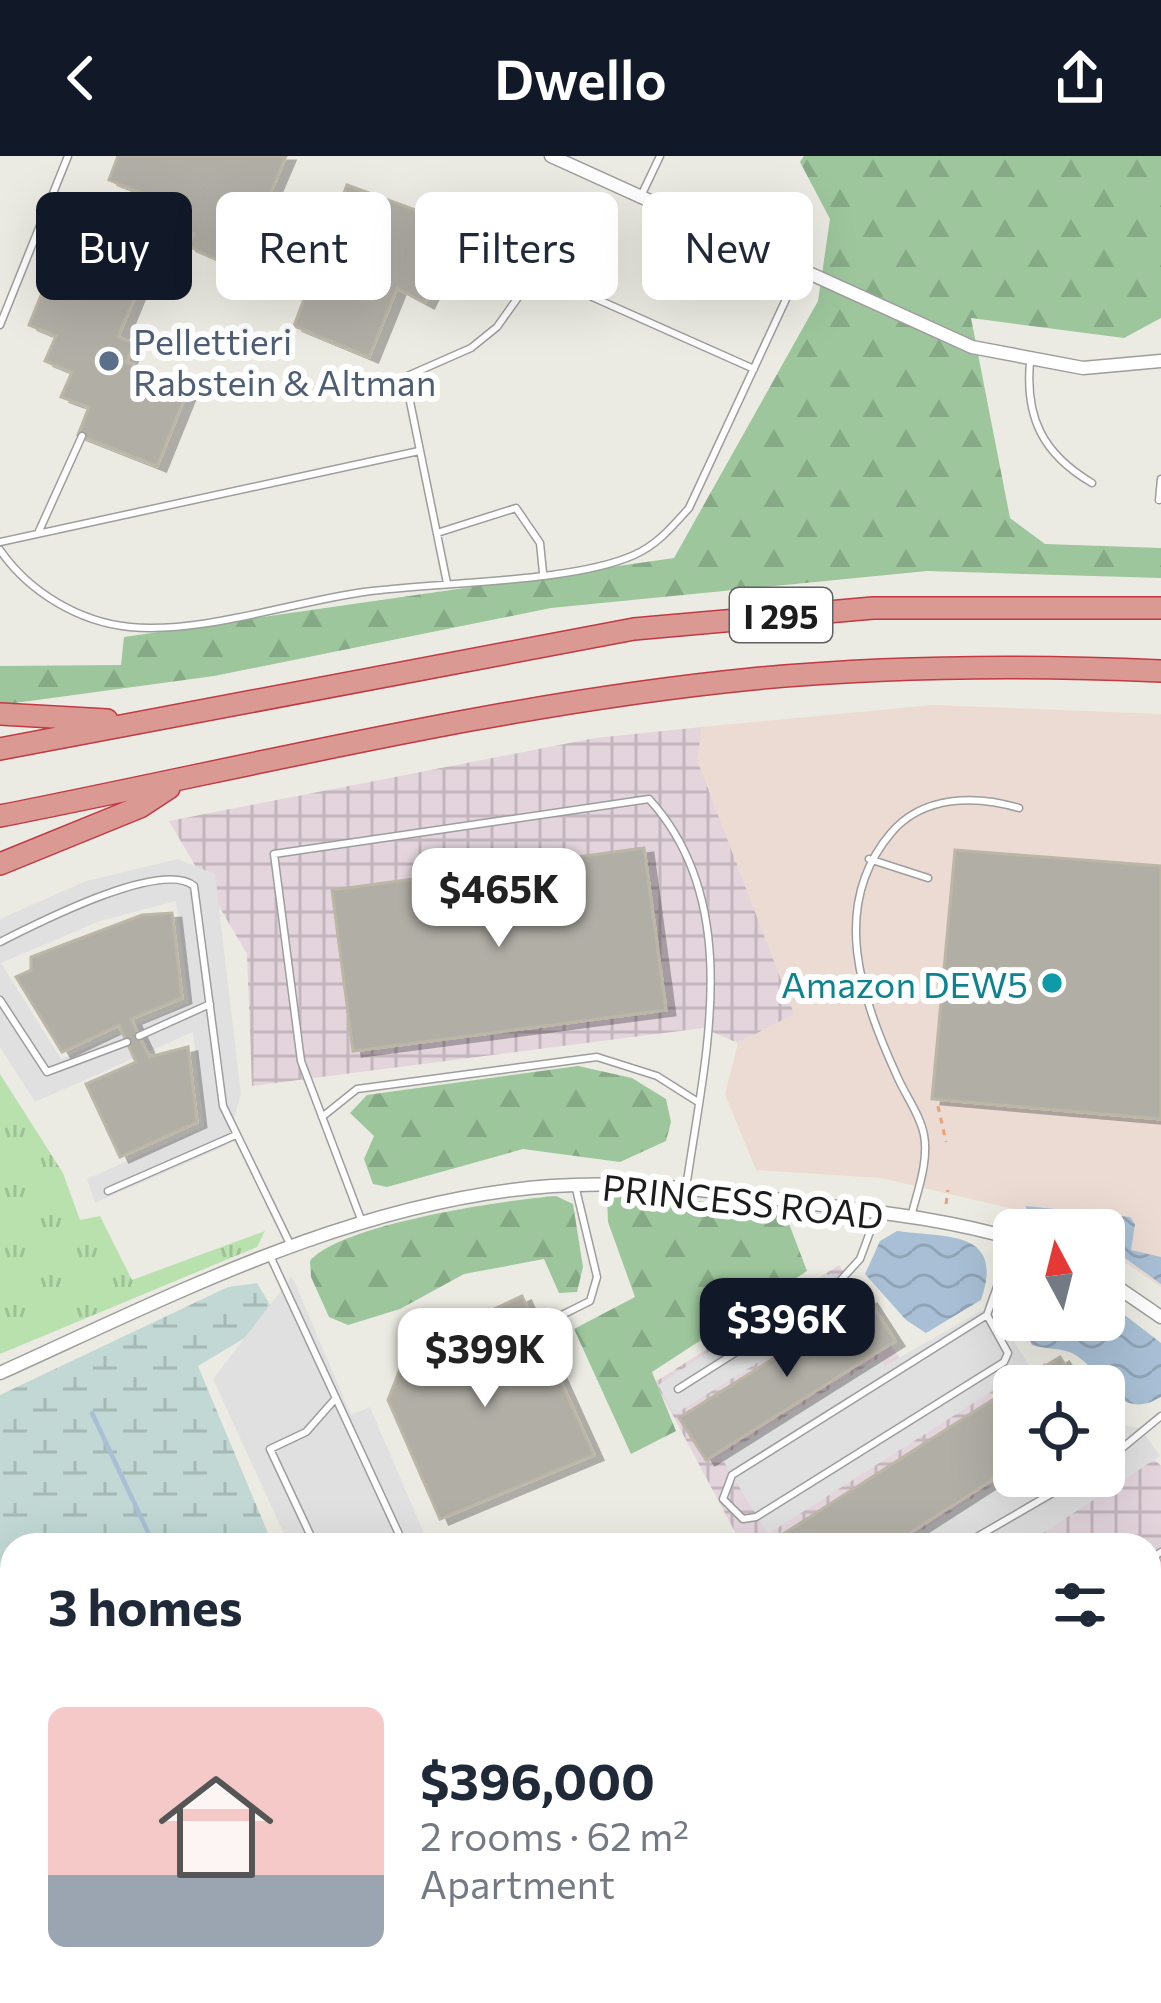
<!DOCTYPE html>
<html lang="en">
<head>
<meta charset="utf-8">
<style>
  body { margin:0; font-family:Commissioner,sans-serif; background:#f2f2f3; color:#1f2937; height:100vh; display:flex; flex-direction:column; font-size:45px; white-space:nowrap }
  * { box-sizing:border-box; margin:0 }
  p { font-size:39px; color:#747a83 }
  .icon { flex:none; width:66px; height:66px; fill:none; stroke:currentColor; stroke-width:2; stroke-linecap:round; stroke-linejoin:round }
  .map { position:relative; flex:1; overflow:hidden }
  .details { position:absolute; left:0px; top:1377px; width:1161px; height:471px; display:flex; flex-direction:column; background:#fff; border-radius:36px 36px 0 0; box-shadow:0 12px 48px #0002 }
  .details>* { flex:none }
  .hud { position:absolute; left:36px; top:36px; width:1089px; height:108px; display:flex; gap:24px }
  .needle { width:78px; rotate:353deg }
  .controls { position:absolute; left:993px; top:1053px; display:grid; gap:24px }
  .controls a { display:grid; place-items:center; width:132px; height:132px; border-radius:18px; background:#fff; box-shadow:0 12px 48px #0002; font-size:60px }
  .price { position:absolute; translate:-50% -102px; padding:0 27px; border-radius:24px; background:#fff; color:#222; font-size:39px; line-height:78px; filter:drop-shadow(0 3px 6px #0008) }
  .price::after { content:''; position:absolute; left:50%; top:72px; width:36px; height:27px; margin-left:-18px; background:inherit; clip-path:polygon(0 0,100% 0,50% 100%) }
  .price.active { background:#111827; color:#fff }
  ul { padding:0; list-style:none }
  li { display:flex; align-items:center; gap:36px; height:300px; padding:0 48px }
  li+li { border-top:3px solid #e0e1e3 }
  li span { display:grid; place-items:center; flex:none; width:336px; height:240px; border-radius:18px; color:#555 }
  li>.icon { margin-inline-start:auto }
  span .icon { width:144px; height:144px; fill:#fffc; stroke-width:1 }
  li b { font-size:51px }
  h2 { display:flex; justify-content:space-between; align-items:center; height:144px; padding:0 48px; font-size:51px }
  .chip { padding:0 42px; border-radius:18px; background:#fff; box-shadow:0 12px 48px #0002; font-size:42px; line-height:108px }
  .chip.active { background:#111827; color:#fff }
  header { display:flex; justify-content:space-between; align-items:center; height:156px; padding:0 48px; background:#111827; color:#fff; font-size:54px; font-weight:600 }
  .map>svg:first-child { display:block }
</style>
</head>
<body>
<header><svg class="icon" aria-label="back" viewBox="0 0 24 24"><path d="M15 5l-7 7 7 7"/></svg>Dwello<svg class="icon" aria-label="share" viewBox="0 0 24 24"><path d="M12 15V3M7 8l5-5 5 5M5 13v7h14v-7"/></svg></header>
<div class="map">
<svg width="1161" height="1847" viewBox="0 0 1161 1847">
  <defs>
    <pattern id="industrial-grid" width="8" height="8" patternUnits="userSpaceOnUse" patternTransform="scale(3)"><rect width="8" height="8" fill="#e4d5dd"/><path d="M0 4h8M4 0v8" fill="none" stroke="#c3b6bd"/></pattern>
    <pattern id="grass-tufts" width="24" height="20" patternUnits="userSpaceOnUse" patternTransform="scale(3)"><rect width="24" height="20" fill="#b9e1ae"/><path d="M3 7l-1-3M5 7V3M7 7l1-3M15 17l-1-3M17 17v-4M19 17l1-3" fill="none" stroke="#9ec095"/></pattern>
    <pattern id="forest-firs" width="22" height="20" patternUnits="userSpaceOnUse" patternTransform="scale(3)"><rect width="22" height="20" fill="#9dc69c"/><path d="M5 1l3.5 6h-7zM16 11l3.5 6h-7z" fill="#87aa86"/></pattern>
    <pattern id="wetland-marsh" width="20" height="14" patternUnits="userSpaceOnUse" patternTransform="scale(3)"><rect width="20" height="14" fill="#c1d8d4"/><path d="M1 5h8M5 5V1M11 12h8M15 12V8" fill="none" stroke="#a5b9b5"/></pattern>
    <pattern id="water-waves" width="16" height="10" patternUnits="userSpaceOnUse" patternTransform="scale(3)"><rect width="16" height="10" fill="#a8bfd5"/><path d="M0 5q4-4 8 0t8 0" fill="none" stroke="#90a4b6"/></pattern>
    <filter id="shadow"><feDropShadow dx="9" dy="5" stdDeviation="0" flood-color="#0004"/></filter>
  </defs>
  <rect width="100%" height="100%" fill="#ecebe3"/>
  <!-- residential -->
  <path fill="#dad9d9" d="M 12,1824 L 12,1836 L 321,1836 L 326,1847 L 0,1847 L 0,1830 Z"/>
  <!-- commercial -->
  <path fill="#ebdbd3" d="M 933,549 L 1161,558 L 1161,1131 L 1104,1092 L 1104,1074 L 881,1022 L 756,1014 L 725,938 L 738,887 L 793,858 L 696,604 L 702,571 Z"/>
  <!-- industrial -->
  <path fill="url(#industrial-grid)" d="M 702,571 L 697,604 L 794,858 L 738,887 L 703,872 L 252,930 L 247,798 L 169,665 L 595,582 Z
    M 839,1109 L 902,1206 L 986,1156 L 1026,1217 L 1057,1201 L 1085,1230 L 1014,1230 L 1014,1320 L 1104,1320 L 1104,1250 L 1161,1310 L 1161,1429 L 1149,1438 L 1149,1389 L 742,1389 L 655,1226 Z"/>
  <!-- grass -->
  <path fill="url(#grass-tufts)" d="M 0,918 L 63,1017 L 80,1064 L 100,1060 L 132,1124 L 265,1075 L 257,1091 L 0,1198 Z"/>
  <!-- forest -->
  <path fill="url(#forest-firs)" d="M 804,0 L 1161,0 L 1161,162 L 1124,182 L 971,162 L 1010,362 L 1045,388 L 1161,392 L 1161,422 L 927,415 L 551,452 L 214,520 L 0,549 L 0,510 L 121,509 L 124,481 L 674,402 L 818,145 L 830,63 L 800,6 Z
    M 578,910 L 632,922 L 666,943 L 671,966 L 666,985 L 620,1006 L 523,993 L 387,1031 L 373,1028 L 364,1003 L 374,980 L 350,957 L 367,939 Z
    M 607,1038 L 783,1052 L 807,1115 L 652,1216 L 676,1275 L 631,1298 L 574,1173 L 635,1141 L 608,1066 Z
    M 556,1040 L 573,1048 L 583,1111 L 577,1136 L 559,1137 L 544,1103 L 464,1118 L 400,1153 L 348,1169 L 329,1161 L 311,1121 L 310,1105 C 341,1068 505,1044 556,1040 Z
    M 1161,1511 L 1161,1847 L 775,1847 L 782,1836 L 1149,1836 L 1149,1520 Z"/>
  <!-- wetland -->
  <path fill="url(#wetland-marsh)" d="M 257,1127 L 278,1162 L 198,1210 L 273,1389 L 12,1389 L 12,1827 L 0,1833 L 0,1239 L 228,1131 Z
    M 321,1836 L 782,1836 L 775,1847 L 326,1847 Z"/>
  <!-- parking -->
  <path fill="#e0e0e0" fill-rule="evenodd" d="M 178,703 L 215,718 L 241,938 L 226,990 L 95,1047 L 87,1023 L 204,971 L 193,876 L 35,946 L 0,891 L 0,763 L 86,725 ZM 176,745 L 189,847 L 61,903 L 1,807 L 100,765 Z
    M 827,1118 L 844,1127 L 856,1145 L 675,1258 L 658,1229 Z
    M 292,1120 L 351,1259 L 370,1251 L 429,1389 L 289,1389 L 213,1223 Z
    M 982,1154 L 999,1161 L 1030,1211 L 768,1378 L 721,1301 L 879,1202 L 885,1210 Z
    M 1104,1265 L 1140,1272 L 1160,1300 L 1025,1389 L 899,1389 L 1014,1316 L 1014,1320 L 1104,1320 Z"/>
  <!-- water -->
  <path fill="url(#water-waves)" d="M 1026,1050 L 1130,1061 L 1135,1068 L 1131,1094 L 1161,1101 L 1161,1128 L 1104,1087 L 1104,1074 L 1070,1074 L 1026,1056 Z
    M 897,1075 C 949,1082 1005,1074 981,1144 L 926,1177 L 906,1164 L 865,1118 L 880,1085 Z
    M 1104,1143 L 1161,1187 L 1161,1241 C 1116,1268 1105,1214 1072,1197 C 1061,1192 1044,1193 1032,1189 L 1019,1164 L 1104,1164 Z"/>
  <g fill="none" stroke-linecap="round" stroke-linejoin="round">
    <!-- stream -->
    <path stroke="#a8bfd5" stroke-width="4.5" d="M 92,1257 L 154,1389
      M 529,1836 L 541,1847"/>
  </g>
  <!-- building -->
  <path fill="#b1aea6" stroke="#bcb6a7" stroke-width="3" filter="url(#shadow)" d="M 118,0 L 286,0 L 238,112 L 188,90 L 194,78 L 155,65 L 163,45 L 109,24 Z
    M 347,29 L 462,71 L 425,147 L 397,132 L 369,201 L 294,170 Z
    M 59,95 L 142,123 L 118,181 L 134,188 L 126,206 L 189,231 L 157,310 L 78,279 L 89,251 L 61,241 L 72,216 L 45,205 L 56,180 L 29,169 Z
    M 644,692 L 666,854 L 353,895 L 332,734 Z
    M 955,694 L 1161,710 L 1161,963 L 932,943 Z
    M 172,757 L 182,842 L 131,863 L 149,901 L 188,891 L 197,966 L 120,1001 L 86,928 L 136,906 L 119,869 L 62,896 L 16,821 L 31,814 L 31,801 L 142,759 Z
    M 522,1140 L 594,1299 L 440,1363 L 388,1244 L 408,1193 Z
    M 868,1143 L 895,1185 L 706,1304 L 679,1262 Z
    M 1060,1201 L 1079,1230 L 1015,1230 Z
    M 1014,1230 L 1014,1310 L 891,1389 L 766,1389 Z
    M 64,1836 L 111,1836 L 116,1847 L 41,1847 Z
    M 146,1836 L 259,1836 L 270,1840 L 267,1847 L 164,1847 Z"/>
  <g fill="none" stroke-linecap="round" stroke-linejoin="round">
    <!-- service casing -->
    <g stroke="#9d9d9d" stroke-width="9">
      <path id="service" d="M 641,40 L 660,0
        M 0,169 L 68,0
        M 1030,206 C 1025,262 1043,298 1092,327
        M 1159,344 L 1161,323
        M 39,375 L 82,280
        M 437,377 L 516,352 L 540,387 L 543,417
        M 0,386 L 419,295
        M 0,394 C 29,436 79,466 130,471 C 201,478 292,446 364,436 C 436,426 572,427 634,399 C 657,389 672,371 689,352 L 800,113
        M 447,427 L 405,221 L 471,192 L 497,171 L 536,116 L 754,213
        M 869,703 L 928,722
        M 0,786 C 36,768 161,703 194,730 L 223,950 L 291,1090
        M 0,844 L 47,916 L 127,886
        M 139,880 L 210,848
        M 322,961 L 357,933 L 597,901 L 657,920 L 698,946
        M 108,1035 L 236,979
        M 911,1061 C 917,1036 929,1006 924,979 C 920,958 905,939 897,920 C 861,841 829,750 891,677 C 923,639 976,639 1019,652
        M 362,1066 L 301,905 L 274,698 L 649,643 C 746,749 704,905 686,1032
        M 271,1102 L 404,1389
        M 987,1159 L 732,1319 L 723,1343 L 743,1363 L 756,1361 L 1004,1206 L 1008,1197 L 987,1159 L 1014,1083
        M 550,1165 L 590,1145 L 597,1121 L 575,1029
        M 678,1233 L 828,1138 L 860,1103 L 877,1057
        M 1104,1307 L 1161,1260
        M 315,1389 L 270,1293 L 306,1276 L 336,1242
        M 963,1389 L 1082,1320
        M 1149,1404 L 1161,1396"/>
    </g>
    <!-- minor casing -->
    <g stroke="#9d9d9d" stroke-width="15">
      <path id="minor" d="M 551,0 L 972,191 L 1083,212 L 1161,205
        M 1104,1122 L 1161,1161
        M 0,1217 C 177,1137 355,1044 552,1030 C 638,1024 722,1036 807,1047 C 877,1056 947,1063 1014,1083
        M 1149,1495 L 1161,1486
        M 721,1847 L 736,1836"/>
    </g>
    <!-- motorway casing -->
    <g stroke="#c13943" stroke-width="24">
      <path id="motorway" d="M 0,558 L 107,564
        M 0,593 L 634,473 L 873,452 L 1161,452
        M 0,660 C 249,611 499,548 752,523 C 888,510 1024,509 1161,515
        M 0,708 L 140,651 L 169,632"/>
    </g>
    <!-- path -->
    <path stroke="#e8a178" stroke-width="3" stroke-dasharray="6 6" stroke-linecap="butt" d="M 938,950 L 946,986
      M 946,1048 L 948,1034"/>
    <!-- service -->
    <use href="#service" stroke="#fff" stroke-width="6"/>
    <!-- minor -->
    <use href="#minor" stroke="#fff" stroke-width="12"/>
    <!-- motorway -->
    <use href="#motorway" stroke="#db9993" stroke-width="21"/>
  </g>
  <!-- markers -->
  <circle fill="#5c6f8a" stroke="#fff" stroke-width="4.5" cx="109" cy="205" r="12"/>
  <circle fill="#0f9aa8" stroke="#fff" stroke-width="4.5" cx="1052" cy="827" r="12"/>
  <g text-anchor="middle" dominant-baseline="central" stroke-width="12" stroke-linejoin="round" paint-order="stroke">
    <!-- shield labels -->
    <rect fill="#fff" stroke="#606060" stroke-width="3" x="730" y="432" width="102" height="54" rx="9"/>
    <g font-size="33" font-weight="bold" fill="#1c1c1c">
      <text x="781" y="459">I 295</text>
    </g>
    <!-- service labels -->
    <g font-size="36" fill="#4e5e75" stroke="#fff" text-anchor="start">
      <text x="133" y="184">Pellettieri<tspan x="133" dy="41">Rabstein &amp; Altman</tspan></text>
    </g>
    <!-- culture labels -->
    <g font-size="36" fill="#0d838f" stroke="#fff" text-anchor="end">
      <text x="1028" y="827">Amazon DEW5</text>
    </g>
    <!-- street labels -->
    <g font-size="36" fill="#1c1c1c" stroke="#fff">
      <text transform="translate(743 1044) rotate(6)">PRINCESS ROAD</text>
    </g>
  </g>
</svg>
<div class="controls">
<a><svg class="needle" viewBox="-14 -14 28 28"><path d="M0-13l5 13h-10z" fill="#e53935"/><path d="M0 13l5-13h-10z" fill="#747a83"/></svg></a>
<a><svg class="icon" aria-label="locate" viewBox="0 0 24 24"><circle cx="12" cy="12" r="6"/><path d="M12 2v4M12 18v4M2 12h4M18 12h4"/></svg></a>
</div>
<b class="price" style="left:499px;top:794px">$465K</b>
<b class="price active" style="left:787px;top:1224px">$396K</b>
<b class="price" style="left:485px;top:1254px">$399K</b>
<div class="hud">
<a class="chip active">Buy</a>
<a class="chip">Rent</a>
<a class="chip">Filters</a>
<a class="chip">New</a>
</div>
<section class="details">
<h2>3 homes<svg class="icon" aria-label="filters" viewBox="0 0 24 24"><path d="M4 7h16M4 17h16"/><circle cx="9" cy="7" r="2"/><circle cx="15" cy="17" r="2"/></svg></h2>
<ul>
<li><span style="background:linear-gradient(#f6c9c9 70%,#9aa5b1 0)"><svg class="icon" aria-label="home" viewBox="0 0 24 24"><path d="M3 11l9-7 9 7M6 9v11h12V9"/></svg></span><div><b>$396,000</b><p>2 rooms · 62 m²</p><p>Apartment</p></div></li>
</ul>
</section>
</div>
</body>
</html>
